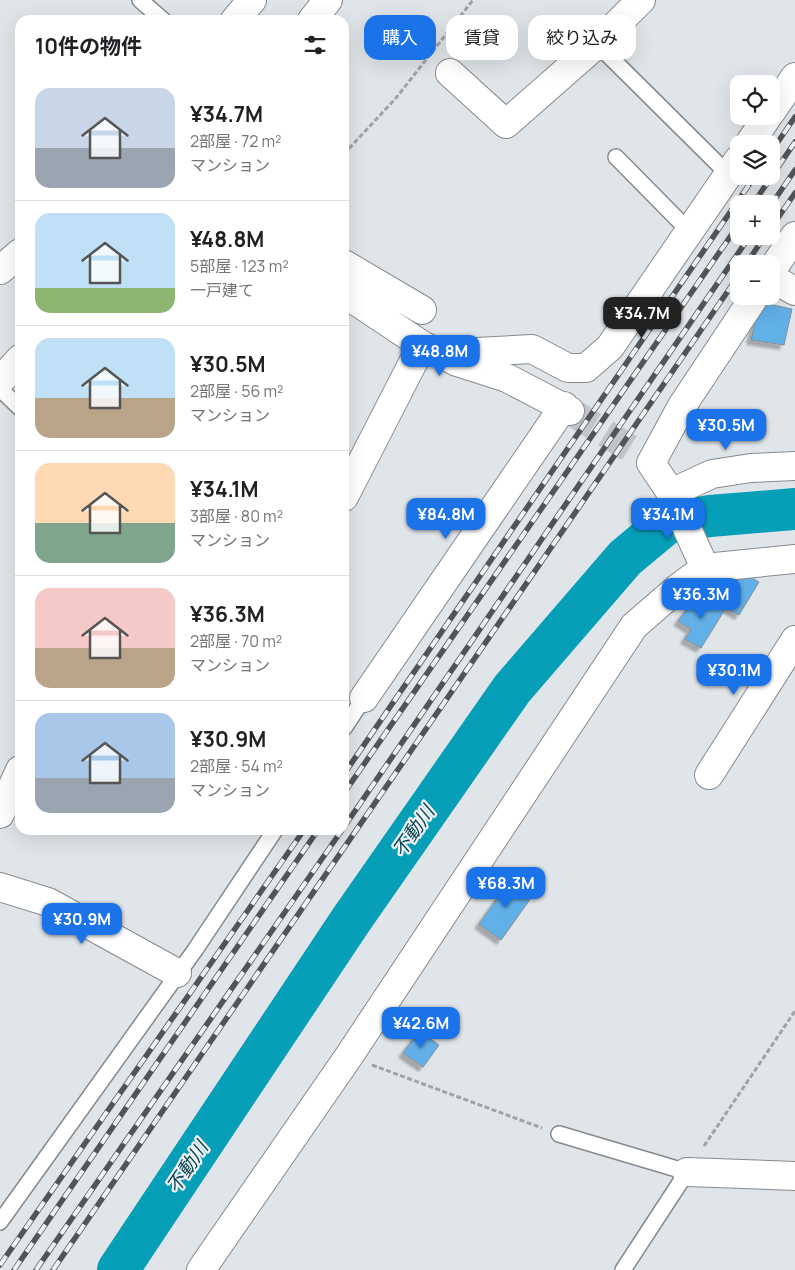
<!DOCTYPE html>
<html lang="ja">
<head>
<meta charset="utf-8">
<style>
  body { margin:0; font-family:Manrope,"Noto Sans JP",sans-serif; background:#f6f6f6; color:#202124; height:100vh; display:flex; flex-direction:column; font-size:19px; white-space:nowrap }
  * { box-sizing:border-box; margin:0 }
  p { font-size:16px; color:#757577 }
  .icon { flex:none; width:28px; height:28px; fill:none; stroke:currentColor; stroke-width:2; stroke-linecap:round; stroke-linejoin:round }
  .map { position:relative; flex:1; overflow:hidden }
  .drawer { position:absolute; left:15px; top:15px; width:334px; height:820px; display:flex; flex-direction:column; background:#fff; border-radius:15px; box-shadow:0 5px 20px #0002 }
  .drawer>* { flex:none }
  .banner { position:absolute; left:364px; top:15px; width:356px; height:45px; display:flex; gap:10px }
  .controls { position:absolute; left:730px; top:75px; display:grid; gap:10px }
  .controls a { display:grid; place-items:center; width:50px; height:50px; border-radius:10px; background:#fff; box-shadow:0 5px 20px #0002; font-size:25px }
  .price { position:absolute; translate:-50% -42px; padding:0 11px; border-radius:10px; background:#1a73e8; color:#fff; font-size:16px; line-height:32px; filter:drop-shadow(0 1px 2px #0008) }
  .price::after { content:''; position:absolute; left:50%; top:30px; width:15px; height:11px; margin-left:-8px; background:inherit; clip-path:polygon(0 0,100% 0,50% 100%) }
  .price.current { background:#222; color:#fff }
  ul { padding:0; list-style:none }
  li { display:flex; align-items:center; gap:15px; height:125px; padding:0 20px }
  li+li { border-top:1px solid #e0e0e0 }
  li span { display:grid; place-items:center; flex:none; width:140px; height:100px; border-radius:15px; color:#555 }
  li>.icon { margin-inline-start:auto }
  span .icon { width:60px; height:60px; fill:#fffc; stroke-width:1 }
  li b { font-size:21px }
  h2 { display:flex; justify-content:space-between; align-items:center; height:60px; padding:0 20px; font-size:21px }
  .tag { padding:0 18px; border-radius:15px; background:#fff; box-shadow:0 5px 20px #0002; font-size:18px; line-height:45px }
  .tag.current { background:#1a73e8; color:#fff }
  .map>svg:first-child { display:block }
</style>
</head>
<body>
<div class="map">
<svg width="795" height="1270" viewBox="0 0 795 1270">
  <defs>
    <filter id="shadow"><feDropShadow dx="-4.5" dy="4.5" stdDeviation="1" flood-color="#0004"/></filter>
  </defs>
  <rect width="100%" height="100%" fill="#e0e5e9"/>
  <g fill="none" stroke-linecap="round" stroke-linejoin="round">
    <!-- river -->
    <path stroke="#079eb8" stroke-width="42" d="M 118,1270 L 351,920 L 512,689 L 625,558 L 667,523 L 710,516 L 795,509"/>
  </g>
  <!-- building -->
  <path fill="#62b0e8" stroke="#898e92" filter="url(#shadow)" d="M 759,302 L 792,309 L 784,345 L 751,340 Z
    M 743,572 L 759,582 L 739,615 L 711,599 L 724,580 L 733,585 Z
    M 698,594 L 724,611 L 701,648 L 685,639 L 691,629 L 678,621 Z
    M 511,879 L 533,895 L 501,940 L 479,924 Z
    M 419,1031 L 439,1045 L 423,1067 L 403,1053 Z"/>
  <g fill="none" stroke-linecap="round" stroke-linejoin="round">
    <!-- street-tunnel -->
    <path stroke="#c1c5c9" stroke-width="28" stroke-dasharray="28 14" stroke-linecap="butt" d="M 570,411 L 634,451"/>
    <!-- lane casing -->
    <g stroke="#868a8e" stroke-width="18">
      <path id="lane" d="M 140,0 L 163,20
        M 597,44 L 728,174
        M 616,157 L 689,231
        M 0,389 L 20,408
        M 344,728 L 364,698
        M 559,1134 L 687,1172 L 623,1270
        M 0,1222 L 195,950 L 275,830"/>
    </g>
    <!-- street casing -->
    <g stroke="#868a8e" stroke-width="30">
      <path id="street" d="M 312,20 L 328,0
        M 450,73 L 506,124 L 597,44 L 641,0
        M 771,112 L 795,77
        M 749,144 L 768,116
        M 344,264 L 422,310
        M 771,271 L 795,236
        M 771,278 L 795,291
        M 344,293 L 422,345 L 457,362 L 507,378 L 570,411
        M 457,362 L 477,352 L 532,349 L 568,368 L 586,368 L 610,347 L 739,159
        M 0,381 L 20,359
        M 671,493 L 712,474 L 751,468 L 795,466
        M 344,497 L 422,345
        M 705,568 L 671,493 L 651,463 L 682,406 L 755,296
        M 364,698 L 564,406
        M 709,775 L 795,640
        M 0,814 L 20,770
        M 0,887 L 48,902 L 177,973
        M 687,1172 L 795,1176
        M 201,1270 L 349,1056 L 634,626 L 679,587 L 705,568 L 795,559"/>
    </g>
    <!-- highway casing -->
    <g stroke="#868a8e" stroke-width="30">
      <path id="highway" d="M 235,20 L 252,0
        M 0,270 L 20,253"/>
    </g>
    <!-- path -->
    <path stroke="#9fa3a6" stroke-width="3" stroke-dasharray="5 2.5" stroke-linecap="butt" d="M 344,154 L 396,98 L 473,0
      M 372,1065 L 542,1128
      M 704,1146 L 795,1011"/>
    <!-- lane -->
    <use href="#lane" stroke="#fff" stroke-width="15"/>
    <!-- street -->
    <use href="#street" stroke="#fff" stroke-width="28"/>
    <!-- highway -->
    <use href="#highway" stroke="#fff" stroke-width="28"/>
    <!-- rail casing -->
    <g stroke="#525557" stroke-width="5.5">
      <path id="rail" d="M 771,152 L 795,117
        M 753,204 L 795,142
        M 771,205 L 795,170
        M 771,228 L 795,193
        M 746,264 L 765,236
        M 344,774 L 755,176
        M 344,793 L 739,224
        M 344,827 L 750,236
        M 0,1265 L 304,830
        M 14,1270 L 318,830
        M 36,1270 L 342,830
        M 53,1270 L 739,275"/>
    </g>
    <!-- rail -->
    <use href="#rail" stroke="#edf2f7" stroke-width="4" stroke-dasharray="11" stroke-linecap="butt"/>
  </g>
  <g text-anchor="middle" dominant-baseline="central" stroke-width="4.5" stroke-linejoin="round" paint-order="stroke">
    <!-- water labels -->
    <g font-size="19" font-style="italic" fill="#0a424d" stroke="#edf2f7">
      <text transform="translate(413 831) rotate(-55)">不動川</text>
      <text transform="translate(187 1167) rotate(-56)">不動川</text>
    </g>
  </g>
</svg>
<div class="controls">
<a><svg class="icon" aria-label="locate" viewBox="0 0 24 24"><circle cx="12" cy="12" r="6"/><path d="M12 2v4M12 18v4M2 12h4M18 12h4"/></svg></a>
<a><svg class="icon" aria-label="layers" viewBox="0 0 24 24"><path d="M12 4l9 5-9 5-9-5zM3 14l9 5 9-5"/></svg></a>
<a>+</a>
<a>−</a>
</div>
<b class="price current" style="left:642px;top:339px">¥34.7M</b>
<b class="price" style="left:440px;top:377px">¥48.8M</b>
<b class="price" style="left:726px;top:451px">¥30.5M</b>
<b class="price" style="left:446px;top:540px">¥84.8M</b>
<b class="price" style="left:668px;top:540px">¥34.1M</b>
<b class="price" style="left:701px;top:620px">¥36.3M</b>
<b class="price" style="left:734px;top:696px">¥30.1M</b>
<b class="price" style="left:506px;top:909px">¥68.3M</b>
<b class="price" style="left:82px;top:945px">¥30.9M</b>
<b class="price" style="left:421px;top:1049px">¥42.6M</b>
<div class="banner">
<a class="tag current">購入</a>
<a class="tag">賃貸</a>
<a class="tag">絞り込み</a>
</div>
<section class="drawer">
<h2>10件の物件<svg class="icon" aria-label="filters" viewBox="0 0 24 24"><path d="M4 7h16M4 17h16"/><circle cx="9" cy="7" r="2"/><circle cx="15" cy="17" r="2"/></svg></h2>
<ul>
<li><span style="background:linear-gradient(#c9d6e8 60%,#9aa5b1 0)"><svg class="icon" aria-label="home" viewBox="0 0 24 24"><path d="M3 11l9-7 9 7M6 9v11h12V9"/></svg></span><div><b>¥34.7M</b><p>2部屋 · 72 m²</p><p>マンション</p></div></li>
<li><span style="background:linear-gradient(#bfe0f5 75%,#8fb573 0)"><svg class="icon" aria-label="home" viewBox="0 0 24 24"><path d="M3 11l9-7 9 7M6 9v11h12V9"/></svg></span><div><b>¥48.8M</b><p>5部屋 · 123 m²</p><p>一戸建て</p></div></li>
<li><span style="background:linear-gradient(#bfe0f5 60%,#b9a48a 0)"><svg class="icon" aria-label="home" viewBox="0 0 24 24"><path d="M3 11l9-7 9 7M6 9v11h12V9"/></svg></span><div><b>¥30.5M</b><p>2部屋 · 56 m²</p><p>マンション</p></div></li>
<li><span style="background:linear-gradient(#ffd9b3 60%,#7fa58c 0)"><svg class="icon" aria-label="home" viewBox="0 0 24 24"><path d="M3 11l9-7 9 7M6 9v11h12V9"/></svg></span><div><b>¥34.1M</b><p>3部屋 · 80 m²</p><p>マンション</p></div></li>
<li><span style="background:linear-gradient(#f6c9c9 60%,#b9a48a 0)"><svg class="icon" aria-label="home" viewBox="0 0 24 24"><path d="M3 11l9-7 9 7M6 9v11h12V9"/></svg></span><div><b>¥36.3M</b><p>2部屋 · 70 m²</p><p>マンション</p></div></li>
<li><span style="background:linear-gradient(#a9c7e8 65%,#9aa5b1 0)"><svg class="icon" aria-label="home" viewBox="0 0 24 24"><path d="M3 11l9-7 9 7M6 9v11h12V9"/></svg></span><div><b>¥30.9M</b><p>2部屋 · 54 m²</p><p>マンション</p></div></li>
</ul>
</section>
</div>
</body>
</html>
